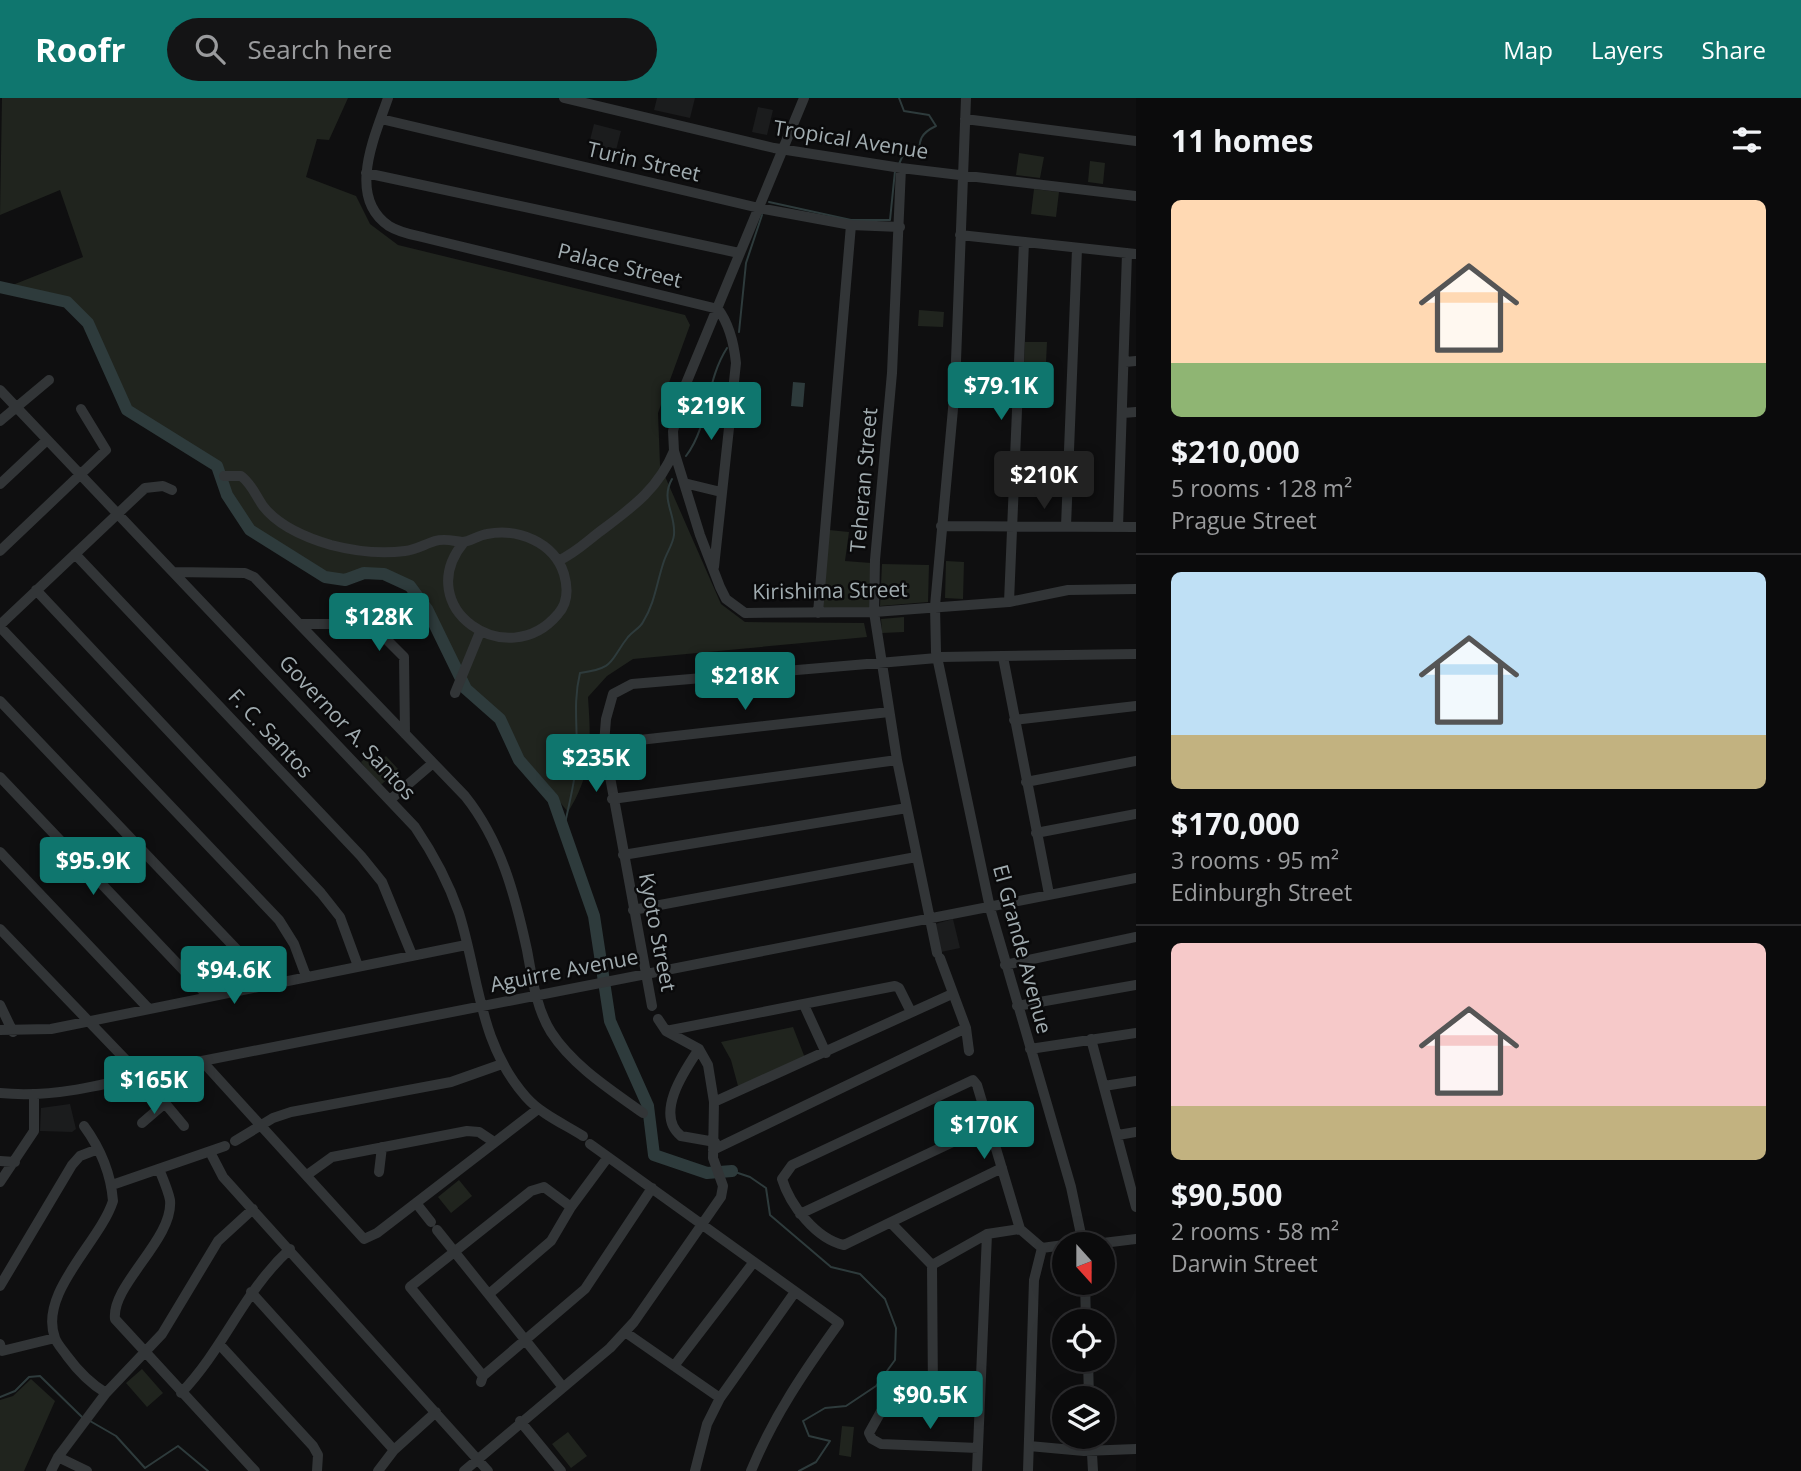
<!DOCTYPE html>
<html lang="en">
<head>
<meta charset="utf-8">
<style>
  body { margin:0; font-family:"Open Sans",sans-serif; background:#141415; color:#f1f3f6; height:100vh; display:flex; flex-direction:column; font-size:26px; white-space:nowrap }
  * { box-sizing:border-box; margin:0 }
  p { font-size:23px; color:#9a9b9d }
  .icon { flex:none; width:38px; height:38px; fill:none; stroke:currentColor; stroke-width:2; stroke-linecap:round; stroke-linejoin:round }
  .map { position:relative; flex:1; overflow:hidden }
  .sheet { display:flex; flex-direction:column; background:#0b0b0c; width:665px }
  .sheet>* { flex:none }
  .needle { width:46px; rotate:159deg }
  .buttons { position:absolute; left:1052px; top:1134px; display:grid; gap:14px }
  .buttons a { display:grid; place-items:center; width:63px; height:63px; border-radius:50%; background:#0b0b0c; box-shadow:0 7px 28px #0002,0 0 0 2px #2b2b2d; font-size:35px }
  .price { position:absolute; translate:-50% -60px; padding:0 16px; border-radius:7px; background:#0f766e; color:#fff; font-size:23px; line-height:46px; filter:drop-shadow(0 2px 4px #0008) }
  .price::after { content:''; position:absolute; left:50%; top:42px; width:21px; height:16px; margin-left:-10px; background:inherit; clip-path:polygon(0 0,100% 0,50% 100%) }
  .price.active { background:#222; color:#fff }
  ul { padding:0; list-style:none }
  li { display:grid; align-content:center; gap:14px; height:371px; padding:0 35px }
  li+li { border-top:2px solid #2b2b2d }
  li span { display:grid; place-items:center; height:217px; border-radius:10px; color:#555 }
  li>.icon { margin-inline-start:auto }
  span .icon { width:126px; height:126px; fill:#fffc; stroke-width:1 }
  li b { font-size:30px }
  h2 { display:flex; justify-content:space-between; align-items:center; height:84px; padding:0 35px; font-size:30px }
  header { display:flex; align-items:center; gap:42px; box-sizing:border-box; height:98px; padding:0 35px; background:#0f766e; color:#fff }
  header strong { font-size:33px }
  nav { display:flex; gap:38px; margin-inline-start:auto; font-size:24px }
  .search { width:490px; height:63px; background:#141415; display:flex; align-items:center; gap:18px; box-sizing:border-box; padding:0 24px; border-radius:38px; color:#9a9b9d; font-size:26px }
  main { display:flex; flex:1; min-height:0 }
  .map>svg:first-child { display:block }
</style>
</head>
<body>
<header>
<strong>Roofr</strong>
<div class="search"><svg class="icon" aria-label="search" viewBox="0 0 24 24"><circle cx="10" cy="10" r="6"/><path d="M15 15l6 6"/></svg>Search here</div>
<nav><a>Map</a><a>Layers</a><a>Share</a></nav>
</header>
<main>
<div class="map">
<svg width="1136" height="1373" viewBox="0 0 1136 1373">
  <rect width="100%" height="100%" fill="#0f0f10"/>
  <!-- built -->
  <path fill="#1b1c1d" d="M 657,0 L 695,0 L 690,20 L 654,12 Z
    M 758,9 L 773,12 L 767,37 L 752,34 Z
    M 594,26 L 621,33 L 616,52 L 589,46 Z
    M 953,821 L 960,850 L 941,854 L 935,826 Z
    M 70,1006 L 76,1031 L 72,1034 L 40,1033 L 41,1010 Z"/>
  <!-- green -->
  <path fill="#20241e" d="M 2,0 L 348,0 L 329,42 L 317,41 L 306,79 L 356,98 L 370,126 L 398,147 L 685,217 L 690,227 L 658,315 L 660,367 L 721,506 L 745,524 L 864,525 L 867,539 L 633,561 L 607,578 L 588,599 C 591,644 593,674 568,714 L 523,659 L 504,618 L 466,591 L 427,511 L 410,488 L 384,476 L 364,475 L 345,482 L 325,479 L 250,432 L 227,397 L 217,368 L 127,312 L 88,225 L 67,204 L 5,190 L 83,159 L 60,92 L 0,117 Z
    M 1019,55 L 1044,59 L 1040,80 L 1016,77 Z
    M 1090,63 L 1105,65 L 1103,86 L 1088,84 Z
    M 1034,91 L 1059,94 L 1056,119 L 1031,116 Z
    M 919,212 L 944,214 L 943,229 L 918,228 Z
    M 1025,244 L 1047,244 L 1045,286 L 1023,285 Z
    M 829,432 L 849,434 L 845,463 L 871,465 L 869,510 L 823,511 Z
    M 946,463 L 964,464 L 963,501 L 945,500 Z
    M 882,466 L 929,467 L 928,504 L 880,508 Z
    M 904,519 L 904,534 L 882,535 L 881,521 Z
    M 372,654 L 381,663 L 386,658 L 398,671 L 382,686 L 377,685 L 361,664 Z
    M 793,929 L 805,960 L 738,988 L 731,962 L 721,944 Z
    M 459,1082 L 472,1098 L 451,1115 L 438,1099 Z
    M 142,1271 L 163,1295 L 147,1309 L 126,1285 Z
    M 31,1281 L 55,1303 L 24,1373 L 0,1373 L 0,1302 L 13,1298 Z
    M 842,1328 L 854,1329 L 851,1359 L 839,1357 Z
    M 568,1334 L 587,1358 L 571,1370 L 552,1346 Z"/>
  <!-- water -->
  <path fill="#2e3b3c" d="M 793,284 L 805,285 L 803,309 L 791,308 Z"/>
  <g fill="none" stroke-linecap="round" stroke-linejoin="round">
    <!-- stream -->
    <path stroke="#2e3b3c" stroke-width="2" d="M 899,0 L 904,13 L 929,17 L 936,28 C 921,35 918,42 920,58 L 903,57 L 899,66
      M 769,104 L 851,122 L 890,122 L 895,73
      M 739,234 L 746,165 L 762,117
      M 686,358 C 710,326 705,284 727,250
      M 563,736 C 567,713 574,690 576,667 C 579,633 572,608 580,575 C 616,570 609,563 628,539 C 633,533 640,530 643,524 C 655,505 657,483 664,463 C 667,454 673,446 674,437 C 676,415 660,402 672,381
      M 732,1073 L 750,1079 L 766,1090 L 770,1117 L 831,1169 L 860,1176 L 885,1201 L 896,1230 L 895,1262 L 876,1288 L 846,1308 L 825,1310 L 803,1323 L 809,1338 L 830,1343 L 816,1364 L 799,1373
      M 0,1299 L 15,1293 L 29,1279 L 40,1278 L 82,1319
      M 90,1323 L 116,1338 L 145,1370 L 178,1348 L 208,1373"/>
    <!-- river -->
    <path stroke="#2e3b3c" stroke-width="12" d="M 0,189 L 67,204 L 88,225 L 127,312 L 217,368 L 227,397 L 250,432 L 325,479 L 345,482 L 364,475 L 384,476 L 410,488 L 427,511 L 466,591 L 500,621 L 519,662 L 553,701 L 594,818 L 610,923 L 648,1008 L 654,1057 L 707,1075 L 732,1073"/>
    <!-- minor -->
    <path stroke="#323537" stroke-width="10" d="M 388,0 C 375,38 346,99 389,128 C 400,135 414,137 426,140 L 718,211 C 730,227 734,246 736,265 L 714,469
      M 564,0 L 774,50 L 901,70 L 1136,98
      M 804,0 L 685,288 L 673,333 L 674,353 L 700,437 L 720,489 L 726,501 L 745,515 L 874,514 L 1009,504 L 1068,492 L 1136,491
      M 966,0 L 955,289 L 935,508 L 936,554 L 990,810 L 1071,1089 L 1083,1146
      M 381,21 L 759,110 L 851,127 L 900,129
      M 965,21 L 1136,43
      M 901,70 L 892,275 L 875,462 L 874,514 L 897,662 L 937,855
      M 366,75 L 739,155
      M 960,137 L 1136,156
      M 1125,264 L 1136,263
      M 0,292 L 415,729 C 434,757 448,783 459,815 C 479,879 479,946 526,999 C 541,1016 564,1026 583,1038
      M 1123,315 L 1136,314
      M 0,323 L 49,282
      M 224,378 L 241,378 C 251,385 256,398 263,408 C 279,429 307,440 331,447 C 354,453 382,456 405,453 C 416,452 425,446 435,443 C 445,440 453,443 462,444 C 469,444 479,437 487,436 C 518,430 554,444 564,476 C 568,490 568,505 558,516 C 507,577 410,509 464,444
      M 684,385 L 721,394
      M 0,386 L 47,342
      M 941,428 L 1136,429
      M 1066,428 L 1077,151
      M 1118,429 L 1127,155
      M 0,453 L 106,352 L 81,311
      M 75,456 L 361,758 L 382,784 L 412,857
      M 558,463 C 575,455 584,446 598,435 C 630,411 658,392 674,353
      M 173,474 L 245,475 L 254,479 L 465,698 C 501,743 515,797 527,852 C 532,879 536,910 551,934 C 573,968 611,992 643,1015
      M 36,492 L 321,795 L 340,819 L 358,868
      M 1009,504 L 1024,144
      M 818,515 L 851,127
      M 301,526 L 371,526 L 404,559 L 405,636
      M 0,527 L 145,390 L 163,388 L 172,392
      M 0,529 L 279,822 L 294,846 L 306,878
      M 941,559 L 1136,556
      M 1003,559 L 1049,796
      M 455,595 L 480,534
      M 0,603 L 241,856 L 256,887
      M 1014,622 L 1136,608
      M 604,646 L 889,614
      M 0,679 L 208,898
      M 1026,684 L 1136,663
      M 391,701 L 433,665
      M 612,701 L 897,662
      M 1036,735 L 1136,716
      M 0,754 L 148,910
      M 623,757 L 907,710
      M 633,812 L 916,759
      M 0,831 L 149,986 L 184,1028
      M 940,860 L 966,930 L 969,953
      M 1005,867 L 1136,839
      M 0,907 L 13,934
      M 804,907 L 826,955
      M 652,908 L 604,646 L 606,621 L 613,596 L 632,586 L 937,560
      M 1017,908 L 1136,887
      M 0,932 L 51,931 L 466,847
      M 666,933 L 895,888 L 899,890 L 911,914
      M 1091,941 L 1136,1109
      M 699,951 C 685,972 654,1016 681,1038 L 715,1044
      M 1030,951 L 1136,935
      M 202,963 L 364,1141 L 377,1135 L 538,1011
      M 1104,988 L 1136,983
      M 0,995 C 67,1002 136,977 202,963 L 1136,780
      M 714,1004 L 952,896
      M 142,1025 L 164,1006
      M 84,1028 C 100,1050 111,1077 113,1103 C 100,1144 38,1195 55,1240 C 57,1246 63,1252 67,1258 C 78,1273 91,1286 106,1295
      M 1118,1037 L 1136,1034
      M 235,1043 L 273,1020 L 291,1014 L 451,984 L 502,966
      M 590,1046 L 839,1225 C 805,1272 773,1319 751,1373
      M 713,1052 L 966,930
      M 210,1054 L 223,1079 L 488,1373
      M 0,1063 L 15,1064
      M 1002,1070 L 844,1147 C 816,1141 790,1107 782,1081 L 792,1067 L 973,982 L 977,987 L 1020,1131 L 1042,1150
      M 159,1071 C 163,1081 168,1092 170,1102 C 174,1141 111,1187 115,1221 L 255,1373
      M 379,1074 L 382,1049
      M 307,1077 L 332,1059 L 467,1033 L 479,1034 L 494,1044
      M 0,1084 L 34,1033 L 34,996
      M 112,1087 L 225,1048
      M 416,1105 L 431,1124
      M 800,1116 L 989,1027
      M 892,1126 L 932,1167 L 933,1296
      M 437,1132 L 562,1288
      M 1103,1145 L 1136,1141
      M 1042,1150 L 1064,1147
      M 932,1167 L 987,1136 L 1020,1131
      M 1085,1185 L 1086,1223
      M 0,1188 L 72,1067 L 80,1058 L 98,1051
      M 251,1194 L 394,1352
      M 489,1196 L 551,1143 L 571,1109 L 608,1059
      M 625,1234 L 720,1300
      M 0,1246 L 2,1253 L 55,1240
      M 220,1247 L 313,1348 L 318,1357 L 317,1373
      M 1088,1262 L 1089,1300
      M 674,1268 L 753,1165
      M 483,1278 L 410,1189 L 531,1093 L 544,1089 L 571,1109
      M 481,1284 L 483,1278 L 585,1191 L 652,1090
      M 181,1295 C 225,1249 243,1194 290,1151
      M 520,1323 L 561,1373
      M 1091,1339 L 1093,1373
      M 1029,1348 L 1084,1353 L 1136,1351
      M 978,1350 L 881,1346 L 872,1341 L 869,1335 L 888,1301 L 896,1295 L 980,1298
      M 58,1359 L 87,1373
      M 51,1373 L 58,1359 L 106,1295 L 162,1236 L 218,1143 L 253,1111
      M 378,1373 L 394,1352 L 436,1314
      M 464,1373 L 610,1250 L 634,1224 L 721,1099 L 723,1088 L 713,1060 L 714,1004 L 708,967 L 699,951 L 666,933 L 658,921
      M 695,1373 L 707,1326 L 720,1300 L 795,1194
      M 977,1373 L 987,1136
      M 1028,1373 L 1034,1182 L 1042,1150"/>
  </g>
  <g text-anchor="middle" dominant-baseline="central" stroke-width="5" stroke-linejoin="round" paint-order="stroke">
    <!-- street labels -->
    <g font-size="21" fill="#a1acb0" stroke="#0a0a0b">
      <text transform="translate(851 41) rotate(9)">Tropical Avenue</text>
      <text transform="translate(644 63) rotate(13)">Turin Street</text>
      <text transform="translate(620 167) rotate(14)">Palace Street</text>
      <text transform="translate(863 382) rotate(-85)">Teheran Street</text>
      <text transform="translate(830 492) rotate(-1)">Kirishima Street</text>
      <text transform="translate(348 629) rotate(47)">Governor A. Santos</text>
      <text transform="translate(271 635) rotate(47)">F. C. Santos</text>
      <text transform="translate(658 834) rotate(79)">Kyoto Street</text>
      <text transform="translate(1023 851) rotate(75)">El Grande Avenue</text>
      <text transform="translate(564 872) rotate(-11)">Aguirre Avenue</text>
    </g>
  </g>
</svg>
<div class="buttons">
<a><svg class="needle" viewBox="-14 -14 28 28"><path d="M0-13l5 13h-10z" fill="#e53935"/><path d="M0 13l5-13h-10z" fill="#9a9b9d"/></svg></a>
<a><svg class="icon" aria-label="locate" viewBox="0 0 24 24"><circle cx="12" cy="12" r="6"/><path d="M12 2v4M12 18v4M2 12h4M18 12h4"/></svg></a>
<a><svg class="icon" aria-label="layers" viewBox="0 0 24 24"><path d="M12 4l9 5-9 5-9-5zM3 14l9 5 9-5"/></svg></a>
</div>
<b class="price" style="left:1001px;top:324px">$79.1K</b>
<b class="price" style="left:711px;top:344px">$219K</b>
<b class="price active" style="left:1044px;top:413px">$210K</b>
<b class="price" style="left:379px;top:555px">$128K</b>
<b class="price" style="left:745px;top:614px">$218K</b>
<b class="price" style="left:596px;top:696px">$235K</b>
<b class="price" style="left:93px;top:799px">$95.9K</b>
<b class="price" style="left:234px;top:908px">$94.6K</b>
<b class="price" style="left:154px;top:1018px">$165K</b>
<b class="price" style="left:984px;top:1063px">$170K</b>
<b class="price" style="left:930px;top:1333px">$90.5K</b>
</div>
<section class="sheet">
<h2>11 homes<svg class="icon" aria-label="filters" viewBox="0 0 24 24"><path d="M4 7h16M4 17h16"/><circle cx="9" cy="7" r="2"/><circle cx="15" cy="17" r="2"/></svg></h2>
<ul>
<li><span style="background:linear-gradient(#ffd9b3 75%,#8fb573 0)"><svg class="icon" aria-label="home" viewBox="0 0 24 24"><path d="M3 11l9-7 9 7M6 9v11h12V9"/></svg></span><div><b>$210,000</b><p>5 rooms · 128 m²</p><p>Prague Street</p></div></li>
<li><span style="background:linear-gradient(#bfe0f5 75%,#c2b280 0)"><svg class="icon" aria-label="home" viewBox="0 0 24 24"><path d="M3 11l9-7 9 7M6 9v11h12V9"/></svg></span><div><b>$170,000</b><p>3 rooms · 95 m²</p><p>Edinburgh Street</p></div></li>
<li><span style="background:linear-gradient(#f6c9c9 75%,#c2b280 0)"><svg class="icon" aria-label="home" viewBox="0 0 24 24"><path d="M3 11l9-7 9 7M6 9v11h12V9"/></svg></span><div><b>$90,500</b><p>2 rooms · 58 m²</p><p>Darwin Street</p></div></li>
</ul>
</section>
</main>
</body>
</html>
